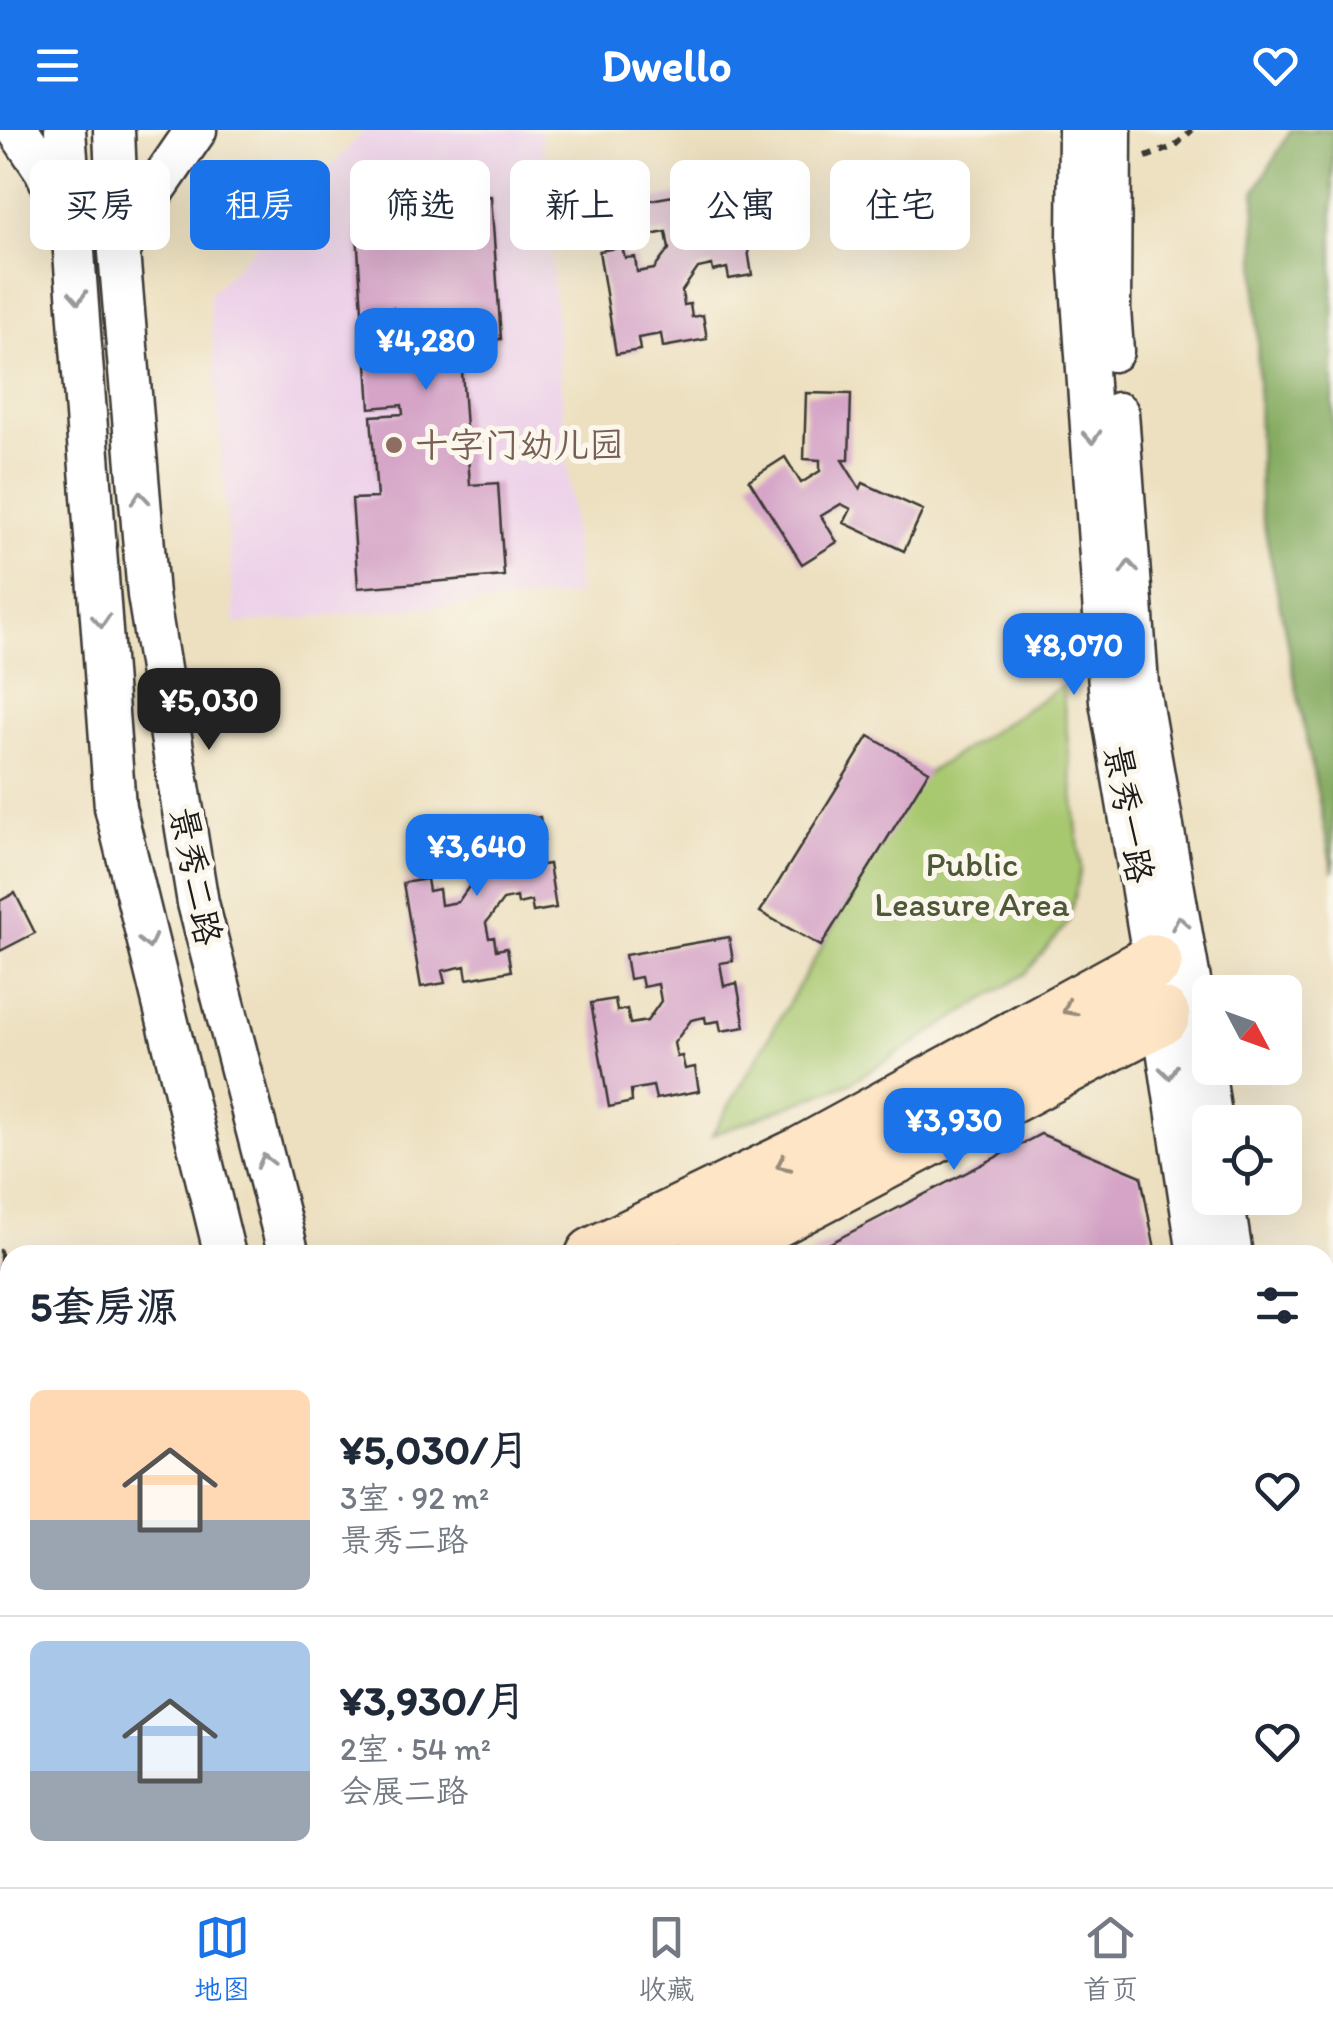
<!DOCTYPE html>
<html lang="zh">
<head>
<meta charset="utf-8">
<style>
  body { margin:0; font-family:Itim,"LXGW WenKai TC",sans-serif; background:#f2f2f3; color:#1f2937; height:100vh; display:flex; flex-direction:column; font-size:38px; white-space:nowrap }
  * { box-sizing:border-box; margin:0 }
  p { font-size:32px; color:#747a83 }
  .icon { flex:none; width:55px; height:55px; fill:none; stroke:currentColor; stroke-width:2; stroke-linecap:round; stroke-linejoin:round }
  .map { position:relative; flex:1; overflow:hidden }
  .side { position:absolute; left:0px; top:1115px; width:1335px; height:642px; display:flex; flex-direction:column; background:#fff; border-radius:30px 30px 0 0; box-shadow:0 10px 40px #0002 }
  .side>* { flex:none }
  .hud { position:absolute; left:30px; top:30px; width:1275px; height:90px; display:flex; gap:20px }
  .needle { width:65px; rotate:131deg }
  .fabs { position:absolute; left:1192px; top:845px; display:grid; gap:20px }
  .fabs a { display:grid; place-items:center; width:110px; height:110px; border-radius:15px; background:#fff; box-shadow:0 10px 40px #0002; font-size:50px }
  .price { position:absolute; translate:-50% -85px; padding:0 22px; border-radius:20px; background:#1a73e8; color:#fff; font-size:32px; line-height:65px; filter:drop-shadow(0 2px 5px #0008) }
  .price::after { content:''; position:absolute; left:50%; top:60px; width:30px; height:22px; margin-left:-15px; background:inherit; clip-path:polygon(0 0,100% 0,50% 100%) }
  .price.on { background:#222; color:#fff }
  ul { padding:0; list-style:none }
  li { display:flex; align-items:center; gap:30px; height:250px; padding:0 30px }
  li+li { border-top:2px solid #e0e1e3 }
  li span { display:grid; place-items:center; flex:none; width:280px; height:200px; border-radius:15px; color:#555 }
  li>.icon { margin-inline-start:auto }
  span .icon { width:120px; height:120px; fill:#fffc; stroke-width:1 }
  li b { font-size:42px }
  h2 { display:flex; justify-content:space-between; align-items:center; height:120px; padding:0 30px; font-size:42px }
  .pill { padding:0 35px; border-radius:15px; background:#fff; box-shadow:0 10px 40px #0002; font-size:35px; line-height:90px }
  .pill.on { background:#1a73e8; color:#fff }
  header { display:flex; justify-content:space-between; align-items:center; height:130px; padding:0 30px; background:#1a73e8; color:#fff; font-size:45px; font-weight:800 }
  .menu { display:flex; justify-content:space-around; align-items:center; height:140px; border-top:2px solid #e0e1e3; background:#fff; font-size:28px; color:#747a83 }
  .menu a { display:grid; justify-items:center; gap:5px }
  .menu .on { color:#1a73e8 }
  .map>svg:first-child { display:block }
</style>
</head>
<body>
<header><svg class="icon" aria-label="menu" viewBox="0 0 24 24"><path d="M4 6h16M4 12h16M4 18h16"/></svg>Dwello<svg class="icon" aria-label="heart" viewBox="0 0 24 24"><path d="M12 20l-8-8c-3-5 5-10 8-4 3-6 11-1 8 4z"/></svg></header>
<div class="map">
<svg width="1333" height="1757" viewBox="0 0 1333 1757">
  <rect width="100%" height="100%" fill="#fbf7ec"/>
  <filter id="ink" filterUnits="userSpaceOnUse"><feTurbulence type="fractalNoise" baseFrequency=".01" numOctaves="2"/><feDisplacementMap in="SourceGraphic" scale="20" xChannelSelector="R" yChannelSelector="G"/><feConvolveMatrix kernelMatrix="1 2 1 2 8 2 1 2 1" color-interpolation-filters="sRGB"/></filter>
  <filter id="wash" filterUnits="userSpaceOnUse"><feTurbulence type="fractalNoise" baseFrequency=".0048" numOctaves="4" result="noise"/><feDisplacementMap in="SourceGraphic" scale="40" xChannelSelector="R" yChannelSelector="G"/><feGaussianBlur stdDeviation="2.25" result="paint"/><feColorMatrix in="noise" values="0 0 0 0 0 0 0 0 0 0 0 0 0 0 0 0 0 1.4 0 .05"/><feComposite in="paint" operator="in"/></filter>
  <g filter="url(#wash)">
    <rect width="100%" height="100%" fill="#ede0c0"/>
    <!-- built -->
    <path fill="#edd1e9" d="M 365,0 L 541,0 L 578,465 L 235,494 L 209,165 Z"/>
    <!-- green -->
    <path fill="#a8c870" stroke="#627246" stroke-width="2.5" d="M 1062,556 L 1081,739 L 1068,793 L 1025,844 L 850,953 L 712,1005 L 920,648 Z"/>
    <!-- forest -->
    <path fill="#86ac62" stroke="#51643f" stroke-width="2.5" d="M 1291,0 L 1333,0 L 1333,742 L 1260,375 L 1255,61 Z"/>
    <g id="blocks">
      <!-- building -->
      <path fill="#d5a4c7" d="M 736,55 L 740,78 L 728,81 L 732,104 L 745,101 L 752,145 L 729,149 L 727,138 L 713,141 L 712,135 L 698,138 L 682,161 L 684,175 L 690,174 L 692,187 L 703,185 L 707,209 L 663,217 L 661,204 L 638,208 L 640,220 L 616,224 L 599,121 L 622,117 L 625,128 L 635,127 L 637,142 L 654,139 L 669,119 L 666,102 L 650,105 L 648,95 L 637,97 L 633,73 Z
        M 491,66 L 501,209 L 460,212 L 470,355 L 498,353 L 504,446 L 358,458 L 352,369 L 377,368 L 371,286 L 403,284 L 402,275 L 370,278 L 364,190 L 393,188 L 393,178 L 362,181 L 356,87 L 387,85 L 386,74 Z
        M 806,263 L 851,264 L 849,330 L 842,330 L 860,359 L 863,353 L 923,380 L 904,421 L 844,393 L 851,379 L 841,374 L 821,386 L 837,412 L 802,434 L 749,350 L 785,327 L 801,353 L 820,341 L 820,330 L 804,329 Z
        M 869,606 L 929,641 L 821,816 L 760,782 Z
        M 540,687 L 544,711 L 532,713 L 536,736 L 549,734 L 556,778 L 533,782 L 531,771 L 518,774 L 517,767 L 503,770 L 486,793 L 489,808 L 494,807 L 496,820 L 507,818 L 511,841 L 467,849 L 465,836 L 442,841 L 445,853 L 421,857 L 403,753 L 427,749 L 429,761 L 439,759 L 441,775 L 458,772 L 473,751 L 470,734 L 454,737 L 453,727 L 441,729 L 437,705 Z
        M 15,763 L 35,803 L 0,821 L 0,771 Z
        M 729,807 L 733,831 L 720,833 L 724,856 L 737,853 L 745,897 L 721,901 L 719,891 L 706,893 L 705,887 L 691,890 L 674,913 L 677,927 L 682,926 L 685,939 L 695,937 L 699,961 L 656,969 L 653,956 L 631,960 L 632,972 L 609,977 L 591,873 L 615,869 L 617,881 L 627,879 L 630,894 L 647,891 L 661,871 L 658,854 L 643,857 L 641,847 L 629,849 L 625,825 Z
        M 1041,1004 L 1141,1046 L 1156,1125 L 807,1125 Z
        M 0,1119 L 10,1146 L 10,1167 L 0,1170 Z
        M 7,1662 L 10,1667 L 10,1719 L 0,1724 L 0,1666 Z
        M 530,1748 L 1275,1748 L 1277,1757 L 532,1757 Z"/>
    </g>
  </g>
  <g filter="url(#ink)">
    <use href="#blocks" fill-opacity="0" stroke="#3b3935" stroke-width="2.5"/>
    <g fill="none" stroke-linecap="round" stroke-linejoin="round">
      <!-- minor casing -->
      <g stroke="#3b3935" stroke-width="45">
        <path id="minor" d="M 18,0 L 45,40 L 63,79
          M 65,0 L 115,677 L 225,1125
          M 114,0 L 119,122 L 148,465 L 198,773 L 289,1125
          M 1079,0 L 1078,110 L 1110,571 L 1154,832 L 1198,1125
          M 1111,0 L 1110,180 L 1113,221
          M 119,122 L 143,77 L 196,0
          M 1118,283 L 1138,554 L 1195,879 L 1212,992
          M 1223,1068 L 1232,1125
          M 1325,1566 L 1333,1592
          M 1325,1693 L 1333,1720
          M 393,1748 L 396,1757
          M 448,1748 L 450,1757"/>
      </g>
      <!-- secondary casing -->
      <g stroke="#3b3935" stroke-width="60">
        <path id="secondary" d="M 594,1125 L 799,1026 L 1154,832
          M 707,1125 L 1162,886
          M 0,1427 L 10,1421
          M 0,1496 L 10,1490"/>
      </g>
      <!-- path -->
      <path stroke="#3b3935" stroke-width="6" stroke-dasharray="8 8" stroke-linecap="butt" d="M 1146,27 L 1175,16 L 1192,0"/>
      <!-- minor -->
      <use href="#minor" stroke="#fff" stroke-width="40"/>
      <!-- secondary -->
      <use href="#secondary" stroke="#fde5c5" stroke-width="55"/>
    </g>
    <!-- one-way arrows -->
    <defs><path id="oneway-chevron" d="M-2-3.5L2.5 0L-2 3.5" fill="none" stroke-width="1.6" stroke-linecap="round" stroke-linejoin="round" transform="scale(2.5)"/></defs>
    <g stroke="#999">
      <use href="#oneway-chevron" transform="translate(78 167) rotate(86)"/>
      <use href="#oneway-chevron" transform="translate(1092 307) rotate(86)"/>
      <use href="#oneway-chevron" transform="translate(140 368) rotate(-95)"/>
      <use href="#oneway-chevron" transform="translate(1129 437) rotate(-94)"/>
      <use href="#oneway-chevron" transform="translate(101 491) rotate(86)"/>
      <use href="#oneway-chevron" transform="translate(1180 793) rotate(-100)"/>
      <use href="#oneway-chevron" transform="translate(148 812) rotate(76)"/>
      <use href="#oneway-chevron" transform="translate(1169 942) rotate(82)"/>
      <use href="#oneway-chevron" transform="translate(265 1031) rotate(-104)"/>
    </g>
    <g stroke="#988b79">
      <use href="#oneway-chevron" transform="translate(1069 879) rotate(151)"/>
      <use href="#oneway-chevron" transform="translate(783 1034) rotate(154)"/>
    </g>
  </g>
  <!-- markers -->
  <circle fill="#8d6e63" stroke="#fbf7ec" stroke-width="4" cx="394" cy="315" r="10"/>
  <g text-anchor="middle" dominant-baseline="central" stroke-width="10" stroke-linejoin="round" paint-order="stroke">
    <!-- education labels -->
    <g font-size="35" fill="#785e54" stroke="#fbf7ec" text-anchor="start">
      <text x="414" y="315">十字门幼儿园</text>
    </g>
    <!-- street labels -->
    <g font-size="35" fill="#1c1c1c" stroke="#fbf7ec">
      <text transform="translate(1129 684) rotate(80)">景秀一路</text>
      <text transform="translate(196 746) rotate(79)">景秀二路</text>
    </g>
    <!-- park labels -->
    <g font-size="35" fill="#4d5839" stroke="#fbf7ec">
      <text x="972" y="734">Public<tspan x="972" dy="40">Leasure Area</tspan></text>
    </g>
  </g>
</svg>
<div class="fabs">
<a><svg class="needle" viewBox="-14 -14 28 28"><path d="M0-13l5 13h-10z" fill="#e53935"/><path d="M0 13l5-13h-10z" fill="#747a83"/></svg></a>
<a><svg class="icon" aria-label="locate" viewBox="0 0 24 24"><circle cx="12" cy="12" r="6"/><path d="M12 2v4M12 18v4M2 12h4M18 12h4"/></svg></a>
</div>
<b class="price" style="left:426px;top:263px">¥4,280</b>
<b class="price" style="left:1074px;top:568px">¥8,070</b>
<b class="price on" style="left:209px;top:623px">¥5,030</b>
<b class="price" style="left:477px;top:769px">¥3,640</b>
<b class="price" style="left:954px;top:1043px">¥3,930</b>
<div class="hud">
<a class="pill">买房</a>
<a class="pill on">租房</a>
<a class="pill">筛选</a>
<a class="pill">新上</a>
<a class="pill">公寓</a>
<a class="pill">住宅</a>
</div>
<section class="side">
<h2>5套房源<svg class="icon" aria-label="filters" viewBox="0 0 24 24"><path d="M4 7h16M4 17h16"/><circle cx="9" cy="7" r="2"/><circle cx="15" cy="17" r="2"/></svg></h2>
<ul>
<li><span style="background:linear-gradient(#ffd9b3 65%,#9aa5b1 0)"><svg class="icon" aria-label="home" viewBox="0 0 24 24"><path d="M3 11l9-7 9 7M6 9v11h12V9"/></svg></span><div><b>¥5,030/月</b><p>3室 · 92 m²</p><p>景秀二路</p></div><svg class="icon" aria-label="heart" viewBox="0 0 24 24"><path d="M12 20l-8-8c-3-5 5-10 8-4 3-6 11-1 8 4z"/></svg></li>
<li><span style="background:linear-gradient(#a9c7e8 65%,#9aa5b1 0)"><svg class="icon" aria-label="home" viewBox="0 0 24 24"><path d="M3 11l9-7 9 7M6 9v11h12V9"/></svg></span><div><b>¥3,930/月</b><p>2室 · 54 m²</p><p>会展二路</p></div><svg class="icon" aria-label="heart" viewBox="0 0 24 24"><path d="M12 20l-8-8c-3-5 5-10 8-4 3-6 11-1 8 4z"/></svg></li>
</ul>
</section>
</div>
<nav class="menu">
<a class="on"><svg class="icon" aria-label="map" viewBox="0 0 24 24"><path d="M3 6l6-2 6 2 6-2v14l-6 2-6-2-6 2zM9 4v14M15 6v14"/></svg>地图</a>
<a><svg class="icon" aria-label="saved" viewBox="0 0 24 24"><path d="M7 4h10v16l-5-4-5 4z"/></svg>收藏</a>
<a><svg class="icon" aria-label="home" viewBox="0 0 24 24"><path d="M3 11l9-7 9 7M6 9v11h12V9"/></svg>首页</a>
</nav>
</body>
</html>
